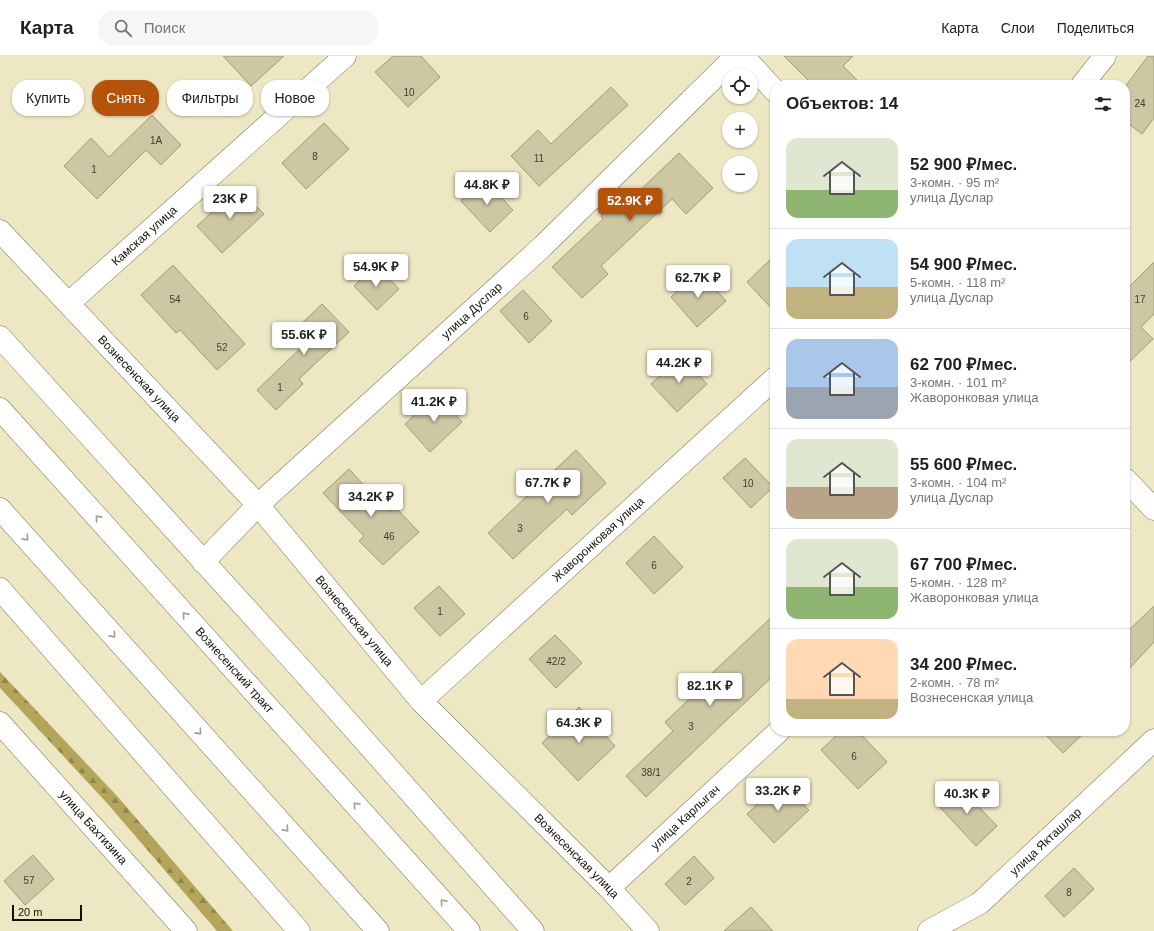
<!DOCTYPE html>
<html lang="ru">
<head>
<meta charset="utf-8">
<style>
  body { margin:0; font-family:Arial,sans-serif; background:#f6f6f6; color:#202124; height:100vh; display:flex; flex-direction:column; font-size:15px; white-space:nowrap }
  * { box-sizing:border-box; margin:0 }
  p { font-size:13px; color:#757577 }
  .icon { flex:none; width:22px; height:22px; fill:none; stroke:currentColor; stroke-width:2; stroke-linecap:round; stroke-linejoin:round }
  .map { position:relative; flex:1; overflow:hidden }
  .sheet { position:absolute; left:770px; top:24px; width:360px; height:656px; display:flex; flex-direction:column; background:#fff; border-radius:16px; box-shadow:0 1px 3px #0004 }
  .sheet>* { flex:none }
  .top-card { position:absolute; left:12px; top:24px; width:380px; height:36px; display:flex; gap:8px }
  .fabs { position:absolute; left:722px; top:12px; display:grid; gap:8px }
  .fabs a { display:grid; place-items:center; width:36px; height:36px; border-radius:50%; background:#fff; box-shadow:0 1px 3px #0004; font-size:20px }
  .scale { position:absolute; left:12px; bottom:10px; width:70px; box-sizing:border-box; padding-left:4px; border:2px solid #120f04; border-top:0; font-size:11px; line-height:14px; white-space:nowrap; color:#120f04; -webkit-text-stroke:3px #ede7c4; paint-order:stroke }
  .price { position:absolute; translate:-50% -34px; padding:0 9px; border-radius:4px; background:#fff; color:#222; font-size:13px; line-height:26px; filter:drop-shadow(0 1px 2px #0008) }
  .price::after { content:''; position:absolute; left:50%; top:24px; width:12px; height:9px; margin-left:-6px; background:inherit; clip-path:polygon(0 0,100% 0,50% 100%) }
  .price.current { background:#b45309; color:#fff }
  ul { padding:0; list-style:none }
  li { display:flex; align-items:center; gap:12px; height:100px; padding:0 16px }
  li+li { border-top:1px solid #e0e0e0 }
  li span { display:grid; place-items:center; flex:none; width:112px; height:80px; border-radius:12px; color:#555 }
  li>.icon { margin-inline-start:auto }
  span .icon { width:48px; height:48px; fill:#fffc; stroke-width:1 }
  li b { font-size:17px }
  h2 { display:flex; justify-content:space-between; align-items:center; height:48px; padding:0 16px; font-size:17px }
  .tag { padding:0 14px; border-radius:16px; background:#fff; box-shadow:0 1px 3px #0004; font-size:14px; line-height:36px }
  .tag.current { background:#b45309; color:#fff }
  header { display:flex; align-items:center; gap:24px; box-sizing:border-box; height:56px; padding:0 20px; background:#fff; border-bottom:1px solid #e0e0e0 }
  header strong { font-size:19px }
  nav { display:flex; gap:22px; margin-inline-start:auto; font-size:14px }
  .search { width:280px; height:36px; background:#f6f6f6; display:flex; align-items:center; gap:10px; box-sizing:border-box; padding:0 14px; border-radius:16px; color:#757577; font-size:15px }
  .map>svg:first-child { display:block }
</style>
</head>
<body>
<header>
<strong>Карта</strong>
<div class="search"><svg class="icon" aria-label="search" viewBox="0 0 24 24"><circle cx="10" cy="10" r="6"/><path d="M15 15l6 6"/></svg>Поиск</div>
<nav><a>Карта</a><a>Слои</a><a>Поделиться</a></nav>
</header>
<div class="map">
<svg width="1154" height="875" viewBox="0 0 1154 875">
  <defs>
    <pattern id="forest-firs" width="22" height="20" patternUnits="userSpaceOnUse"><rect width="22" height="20" fill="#b3a65a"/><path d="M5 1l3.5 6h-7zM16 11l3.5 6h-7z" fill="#908648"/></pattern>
  </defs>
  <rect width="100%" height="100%" fill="#ede7c4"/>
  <!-- forest -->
  <path fill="url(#forest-firs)" d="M 0,616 L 118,741 L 233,875 L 217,875 L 106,746 L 0,632 Z"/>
  <!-- building -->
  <path fill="#cdc7a4" stroke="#a09a79" d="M 223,0 L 284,0 L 251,30 Z
    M 393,0 L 421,0 L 440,21 L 408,51 L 375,16 Z
    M 784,0 L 853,0 L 843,10 L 862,29 L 813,29 Z
    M 1148,0 L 1154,0 L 1154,62 L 1142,78 L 1125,65 L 1125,31 Z
    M 611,31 L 628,49 L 539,130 L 511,100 L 538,74 L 551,88 Z
    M 152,59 L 181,89 L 161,109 L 146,94 L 97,143 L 64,110 L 91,82 L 109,101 Z
    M 324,67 L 349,93 L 306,133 L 282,107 Z
    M 679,97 L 713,132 L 686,158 L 672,143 L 601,210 L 608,218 L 582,242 L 552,211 L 603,163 L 601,160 L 626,136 L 632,142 Z
    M 484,123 L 513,154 L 490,176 L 461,145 Z
    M 238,132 L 264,158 L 222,197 L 197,170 Z
    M 775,199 L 775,256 L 747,226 Z
    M 1154,206 L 1154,258 L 1141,271 L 1153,283 L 1125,310 L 1125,235 Z
    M 173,209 L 245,288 L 217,314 L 180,274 L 176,277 L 141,239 Z
    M 376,209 L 399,233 L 377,254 L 354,230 Z
    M 699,215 L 726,245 L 697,271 L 671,241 Z
    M 523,234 L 552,265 L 529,287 L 500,255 Z
    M 322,248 L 349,276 L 299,323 L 303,328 L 276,354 L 257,334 L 307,286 L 295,274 Z
    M 681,300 L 707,328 L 677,356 L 651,328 Z
    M 437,338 L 462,366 L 430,396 L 405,368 Z
    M 576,394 L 606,427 L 572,459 L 567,453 L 513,503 L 488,477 Z
    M 745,402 L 773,431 L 751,452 L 723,422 Z
    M 349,413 L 389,456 L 395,451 L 419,476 L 383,509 L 359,485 L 364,480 L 323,437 Z
    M 654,480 L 683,511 L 654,538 L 626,507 Z
    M 439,530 L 465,558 L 440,580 L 414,552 Z
    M 1154,550 L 1154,586 L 1125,617 L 1125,578 Z
    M 775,558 L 775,618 L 646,741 L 626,720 L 673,675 L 665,666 L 713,621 L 711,618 Z
    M 555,579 L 582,607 L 556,632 L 529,603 Z
    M 579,651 L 615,690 L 578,725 L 542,687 Z
    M 841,675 L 858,675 L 887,706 L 858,733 L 821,694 Z
    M 1042,675 L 1086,675 L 1063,697 Z
    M 781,726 L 809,754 L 774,787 L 747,758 Z
    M 957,728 L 997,770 L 976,790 L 937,748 Z
    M 33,799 L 54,823 L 25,849 L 4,825 Z
    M 694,800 L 714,822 L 685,849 L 665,828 Z
    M 1074,812 L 1094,833 L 1064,861 L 1045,840 Z
    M 751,851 L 773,875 L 724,875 Z"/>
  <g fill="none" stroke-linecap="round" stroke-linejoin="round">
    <!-- minor casing -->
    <g stroke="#7a7554" stroke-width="23">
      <g id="minor">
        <path d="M 743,0 L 775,35"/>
        <path d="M 1082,29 L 1105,0"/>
        <path id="s1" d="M 0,175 L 258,449 L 421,645 L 609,832 L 648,875"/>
        <path id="s2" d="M 69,247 L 345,0"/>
        <path d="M 0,281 L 300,612 L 533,875"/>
        <path d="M 1125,423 L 1154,453"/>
        <path id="s3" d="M 203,506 L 258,449 L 543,190 L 736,0"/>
        <path d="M 0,533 L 299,875"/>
        <path id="s4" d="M 421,645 L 775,322"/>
        <path id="s5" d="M 0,667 L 186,875"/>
        <path id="s6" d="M 609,832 L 779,675"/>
        <path id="s7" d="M 929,875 L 980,847 L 1154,684"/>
      </g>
    </g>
    <!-- primary casing -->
    <g stroke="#7a7554" stroke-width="23">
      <g id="primary">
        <path id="s8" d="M 0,353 L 469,875"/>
        <path d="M 0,453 L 378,875"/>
      </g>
    </g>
    <!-- minor -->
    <use href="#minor" stroke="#fff" stroke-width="22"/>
    <!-- primary -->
    <use href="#primary" stroke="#fff" stroke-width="22"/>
  </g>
  <!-- one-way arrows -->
  <defs><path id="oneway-chevron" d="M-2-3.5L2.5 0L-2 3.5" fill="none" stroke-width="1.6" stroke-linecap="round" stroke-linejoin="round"/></defs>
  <g stroke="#a09f9b">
    <use href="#oneway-chevron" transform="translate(98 462) rotate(-132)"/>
    <use href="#oneway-chevron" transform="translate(26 482) rotate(48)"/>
    <use href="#oneway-chevron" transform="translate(185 559) rotate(-132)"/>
    <use href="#oneway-chevron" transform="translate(113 579) rotate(48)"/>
    <use href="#oneway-chevron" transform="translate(199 676) rotate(48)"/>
    <use href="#oneway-chevron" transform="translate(356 749) rotate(-132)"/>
    <use href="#oneway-chevron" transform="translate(286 773) rotate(48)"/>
    <use href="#oneway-chevron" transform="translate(443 846) rotate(-132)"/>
  </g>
  <g text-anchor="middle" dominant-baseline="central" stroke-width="3" stroke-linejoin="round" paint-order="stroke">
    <!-- number labels -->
    <g font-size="10" fill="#413d2c">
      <text x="409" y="36">10</text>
      <text x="1140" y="47">24</text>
      <text x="156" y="84">1А</text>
      <text x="315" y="100">8</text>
      <text x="539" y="102">11</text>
      <text x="94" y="113">1</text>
      <text x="175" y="243">54</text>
      <text x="1140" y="243">17</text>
      <text x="526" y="260">6</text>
      <text x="222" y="291">52</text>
      <text x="280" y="331">1</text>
      <text x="748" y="427">10</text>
      <text x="520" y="472">3</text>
      <text x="389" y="480">46</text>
      <text x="654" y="509">6</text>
      <text x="440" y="555">1</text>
      <text x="556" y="605">42/2</text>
      <text x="691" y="670">3</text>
      <text x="854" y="700">6</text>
      <text x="651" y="716">38/1</text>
      <text x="29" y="824">57</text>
      <text x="689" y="825">2</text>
      <text x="1069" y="836">8</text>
    </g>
    <!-- street labels -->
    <g font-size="12" fill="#120f04" stroke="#ede7c4">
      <text stroke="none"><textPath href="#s2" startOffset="101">Камская улица</textPath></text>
      <text stroke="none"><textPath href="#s3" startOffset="368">улица Дуслар</textPath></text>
      <text stroke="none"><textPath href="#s1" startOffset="203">Вознесенская улица</textPath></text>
      <text stroke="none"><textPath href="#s4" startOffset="240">Жаворонковая улица</textPath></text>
      <text stroke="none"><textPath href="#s1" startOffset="527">Вознесенская улица</textPath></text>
      <text stroke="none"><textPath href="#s8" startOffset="351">Вознесенский тракт</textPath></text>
      <text stroke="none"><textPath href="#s6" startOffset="104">улица Карлыгач</textPath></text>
      <text stroke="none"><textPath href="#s5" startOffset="140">улица Бахтизина</textPath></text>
      <text stroke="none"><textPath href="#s7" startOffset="148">улица Якташлар</textPath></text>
      <text stroke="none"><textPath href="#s1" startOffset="851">Вознесенская улица</textPath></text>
    </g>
  </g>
</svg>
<div class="fabs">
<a><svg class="icon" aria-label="locate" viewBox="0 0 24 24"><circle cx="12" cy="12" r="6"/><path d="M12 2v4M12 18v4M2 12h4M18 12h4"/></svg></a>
<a>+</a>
<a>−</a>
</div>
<div class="scale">20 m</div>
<b class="price" style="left:487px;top:150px">44.8K ₽</b>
<b class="price" style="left:230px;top:164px">23K ₽</b>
<b class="price current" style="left:630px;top:166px">52.9K ₽</b>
<b class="price" style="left:376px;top:232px">54.9K ₽</b>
<b class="price" style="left:698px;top:243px">62.7K ₽</b>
<b class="price" style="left:304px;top:300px">55.6K ₽</b>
<b class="price" style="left:679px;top:328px">44.2K ₽</b>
<b class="price" style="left:434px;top:367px">41.2K ₽</b>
<b class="price" style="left:548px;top:448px">67.7K ₽</b>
<b class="price" style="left:371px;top:462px">34.2K ₽</b>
<b class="price" style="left:710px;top:651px">82.1K ₽</b>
<b class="price" style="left:579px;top:688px">64.3K ₽</b>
<b class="price" style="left:778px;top:756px">33.2K ₽</b>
<b class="price" style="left:967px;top:759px">40.3K ₽</b>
<div class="top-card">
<a class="tag">Купить</a>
<a class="tag current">Снять</a>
<a class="tag">Фильтры</a>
<a class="tag">Новое</a>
</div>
<section class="sheet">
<h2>Объектов: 14<svg class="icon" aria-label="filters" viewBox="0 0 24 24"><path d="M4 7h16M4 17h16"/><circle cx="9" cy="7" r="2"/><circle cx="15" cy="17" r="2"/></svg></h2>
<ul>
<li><span style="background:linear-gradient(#dfe7d0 65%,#8fb573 0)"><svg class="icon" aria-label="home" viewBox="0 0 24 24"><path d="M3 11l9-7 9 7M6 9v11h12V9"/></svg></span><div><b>52 900 ₽/мес.</b><p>3-комн. · 95 m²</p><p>улица Дуслар</p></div></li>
<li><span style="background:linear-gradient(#bfe0f5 60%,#c2b280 0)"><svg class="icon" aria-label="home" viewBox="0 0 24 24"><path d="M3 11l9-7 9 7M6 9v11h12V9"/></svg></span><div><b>54 900 ₽/мес.</b><p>5-комн. · 118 m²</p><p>улица Дуслар</p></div></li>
<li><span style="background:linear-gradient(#a9c7e8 60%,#9aa5b1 0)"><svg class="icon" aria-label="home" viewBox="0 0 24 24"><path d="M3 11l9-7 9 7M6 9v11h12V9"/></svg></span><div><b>62 700 ₽/мес.</b><p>3-комн. · 101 m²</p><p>Жаворонковая улица</p></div></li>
<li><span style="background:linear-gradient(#dfe7d0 60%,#b9a48a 0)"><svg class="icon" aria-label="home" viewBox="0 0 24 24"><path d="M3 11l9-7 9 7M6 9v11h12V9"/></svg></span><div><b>55 600 ₽/мес.</b><p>3-комн. · 104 m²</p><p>улица Дуслар</p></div></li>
<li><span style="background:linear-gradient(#dfe7d0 60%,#8fb573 0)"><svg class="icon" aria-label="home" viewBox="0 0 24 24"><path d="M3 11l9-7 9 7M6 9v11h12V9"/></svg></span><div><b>67 700 ₽/мес.</b><p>5-комн. · 128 m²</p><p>Жаворонковая улица</p></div></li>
<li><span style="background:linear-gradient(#ffd9b3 75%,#c2b280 0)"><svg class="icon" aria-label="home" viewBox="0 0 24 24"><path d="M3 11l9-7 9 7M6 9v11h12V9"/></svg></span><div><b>34 200 ₽/мес.</b><p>2-комн. · 78 m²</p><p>Вознесенская улица</p></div></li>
</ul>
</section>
</div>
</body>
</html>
